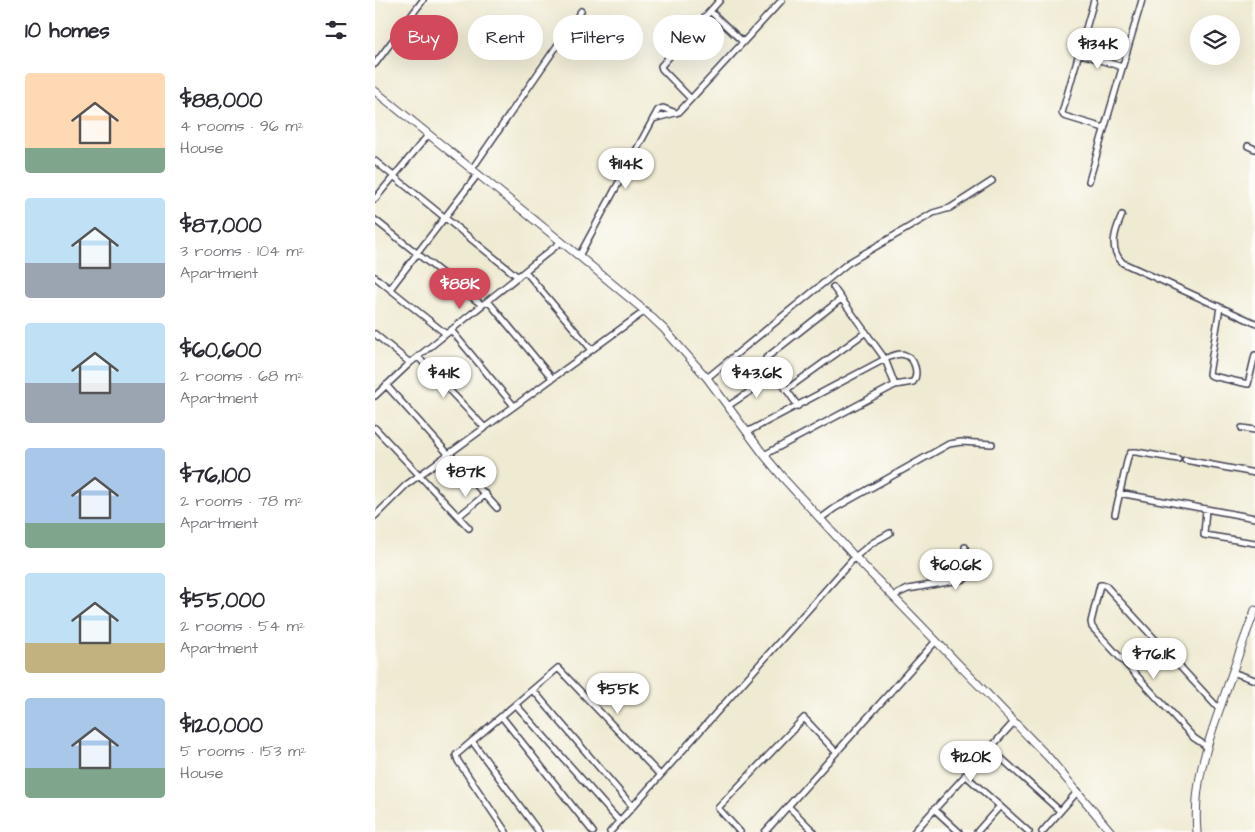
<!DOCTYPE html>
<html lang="en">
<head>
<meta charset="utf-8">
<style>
  body { margin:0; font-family:"Architects Daughter",sans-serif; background:#f7f7f7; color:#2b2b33; height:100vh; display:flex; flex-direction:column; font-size:19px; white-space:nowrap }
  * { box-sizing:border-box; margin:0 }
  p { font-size:16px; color:#7c7c81 }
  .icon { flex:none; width:28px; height:28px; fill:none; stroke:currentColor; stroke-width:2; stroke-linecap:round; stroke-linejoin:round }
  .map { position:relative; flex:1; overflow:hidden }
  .drawer { display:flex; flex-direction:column; background:#fff; width:375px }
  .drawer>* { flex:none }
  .banner { position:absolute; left:15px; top:15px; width:475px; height:45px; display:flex; gap:10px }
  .controls { position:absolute; left:815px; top:15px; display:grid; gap:10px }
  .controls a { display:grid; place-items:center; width:50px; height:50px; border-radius:50%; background:#fff; box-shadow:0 5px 20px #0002; font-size:25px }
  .price { position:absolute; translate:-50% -42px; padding:0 11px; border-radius:18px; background:#fff; color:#222; font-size:16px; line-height:32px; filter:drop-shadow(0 1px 2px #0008) }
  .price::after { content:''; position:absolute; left:50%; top:30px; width:15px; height:11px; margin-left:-8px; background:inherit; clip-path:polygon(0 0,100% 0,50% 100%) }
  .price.active { background:#d1495b; color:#fff }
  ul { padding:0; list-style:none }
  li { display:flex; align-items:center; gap:15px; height:125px; padding:0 25px }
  li span { display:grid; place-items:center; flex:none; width:140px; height:100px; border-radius:5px; color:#555 }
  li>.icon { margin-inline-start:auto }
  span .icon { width:60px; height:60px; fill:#fffc; stroke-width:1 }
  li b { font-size:21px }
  h2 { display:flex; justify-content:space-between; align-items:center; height:60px; padding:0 25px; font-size:21px }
  .tag { padding:0 18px; border-radius:22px; background:#fff; box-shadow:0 5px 20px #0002; font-size:18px; line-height:45px }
  .tag.active { background:#d1495b; color:#fff }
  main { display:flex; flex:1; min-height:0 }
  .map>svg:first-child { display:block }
</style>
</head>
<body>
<main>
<section class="drawer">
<h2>10 homes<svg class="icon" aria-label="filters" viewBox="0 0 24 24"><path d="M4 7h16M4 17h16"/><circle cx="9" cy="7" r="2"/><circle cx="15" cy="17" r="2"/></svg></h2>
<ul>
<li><span style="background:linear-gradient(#ffd9b3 75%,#7fa58c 0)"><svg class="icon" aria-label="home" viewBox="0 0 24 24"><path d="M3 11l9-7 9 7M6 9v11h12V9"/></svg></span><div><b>$88,000</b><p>4 rooms · 96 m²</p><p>House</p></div></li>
<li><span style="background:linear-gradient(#bfe0f5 65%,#9aa5b1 0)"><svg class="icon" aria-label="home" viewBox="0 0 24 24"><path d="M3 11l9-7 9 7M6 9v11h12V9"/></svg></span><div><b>$87,000</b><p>3 rooms · 104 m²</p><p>Apartment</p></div></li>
<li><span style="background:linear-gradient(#bfe0f5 60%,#9aa5b1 0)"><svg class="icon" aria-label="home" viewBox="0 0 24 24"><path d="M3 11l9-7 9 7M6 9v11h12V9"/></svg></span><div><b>$60,600</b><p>2 rooms · 68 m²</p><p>Apartment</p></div></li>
<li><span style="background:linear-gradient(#a9c7e8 75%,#7fa58c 0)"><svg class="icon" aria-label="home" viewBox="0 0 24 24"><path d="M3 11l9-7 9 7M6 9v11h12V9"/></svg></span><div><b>$76,100</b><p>2 rooms · 78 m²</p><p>Apartment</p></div></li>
<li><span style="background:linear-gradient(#bfe0f5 70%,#c2b280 0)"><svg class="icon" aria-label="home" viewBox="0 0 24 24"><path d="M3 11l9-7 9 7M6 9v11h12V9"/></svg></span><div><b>$55,000</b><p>2 rooms · 54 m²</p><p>Apartment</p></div></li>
<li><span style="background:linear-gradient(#a9c7e8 70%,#7fa58c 0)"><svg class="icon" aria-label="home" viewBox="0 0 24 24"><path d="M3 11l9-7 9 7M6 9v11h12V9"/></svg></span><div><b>$120,000</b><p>5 rooms · 153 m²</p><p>House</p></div></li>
</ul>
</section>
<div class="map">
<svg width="880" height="832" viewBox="0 0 880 832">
  <rect width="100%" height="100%" fill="#fdfcf7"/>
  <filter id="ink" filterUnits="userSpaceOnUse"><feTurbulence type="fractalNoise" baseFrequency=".02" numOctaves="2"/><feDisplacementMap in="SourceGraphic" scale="10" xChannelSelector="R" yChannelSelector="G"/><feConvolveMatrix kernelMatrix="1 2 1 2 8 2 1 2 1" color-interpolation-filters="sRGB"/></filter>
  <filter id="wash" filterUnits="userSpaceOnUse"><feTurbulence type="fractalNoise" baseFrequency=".0096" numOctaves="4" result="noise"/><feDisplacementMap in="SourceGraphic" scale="20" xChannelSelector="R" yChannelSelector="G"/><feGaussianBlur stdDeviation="1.12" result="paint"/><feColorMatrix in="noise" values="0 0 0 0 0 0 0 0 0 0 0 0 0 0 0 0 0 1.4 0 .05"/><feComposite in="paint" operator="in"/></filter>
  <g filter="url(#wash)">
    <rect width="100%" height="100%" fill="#efead2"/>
  </g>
  <g filter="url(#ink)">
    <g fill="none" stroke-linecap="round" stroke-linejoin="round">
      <!-- minor casing -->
      <g stroke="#414052" stroke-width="8">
        <path id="minor" d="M 719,0 L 687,113 L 689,116 L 729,128
          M 335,11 L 368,42
          M 703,53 L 747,67
          M 0,64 L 48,0
          M 316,99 L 287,69 L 286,66 L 345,0
          M 278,119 L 300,113
          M 873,146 L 880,149
          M 0,161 L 143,277
          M 97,169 L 206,11
          M 714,181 L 767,0
          M 0,199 L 54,134
          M 747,215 C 740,231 733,249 748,263 L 880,323
          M 0,220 L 107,305
          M 204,256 L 283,110 L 288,108 L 301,113 L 304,112 L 407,0
          M 150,271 L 216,349
          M 0,277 L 71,334
          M 458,287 L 510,359 L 520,385
          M 15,289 L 103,174
          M 113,301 L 177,378
          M 845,307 L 834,374 L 837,376 L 873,384 L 880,355
          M 76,330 L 139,406
          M 0,334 L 35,363
          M 43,357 L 110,428
          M 332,378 L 473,263 L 558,213 L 575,208 L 617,181
          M 11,385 L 122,508
          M 411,390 L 491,332
          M 0,396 L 35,363 L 186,242
          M 353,406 L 400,375
          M 423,406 L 392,362 L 391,358 L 466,299
          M 0,428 L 94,528
          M 867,428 L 880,430
          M 372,432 L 510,359 C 515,357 523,352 530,355 C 540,358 544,374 538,382 L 520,385 L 389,455
          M 810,460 L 880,473
          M 744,493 L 880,518
          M 831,509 L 829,535 L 880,543
          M 740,514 L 753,457 L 756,452 L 761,452 L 803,459
          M 0,516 L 31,485 L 270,311
          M 84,516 L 111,494
          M 445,519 L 460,508 L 574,444 L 586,442 L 617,444
          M 518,596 L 533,589 L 590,579 L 594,574 L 590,547
          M 756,668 L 783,644
          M 857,672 L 880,680
          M 158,690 L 257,806
          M 141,705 L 244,821
          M 127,717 L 218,832
          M 97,741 L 164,832
          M 831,746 L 819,738 L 717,627 L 716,622 L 725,585 L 730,585 L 844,709
          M 615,748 L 685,811
          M 590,775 L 654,832
          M 413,806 L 439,832
          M 559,809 L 584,832
          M 131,832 L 83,761 L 81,755 L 183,668 L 285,775
          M 235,832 L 480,557 L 497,543 L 515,533
          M 365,832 L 343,808 L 429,718 L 461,752
          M 390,832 L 561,641
          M 539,832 L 639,722
          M 602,832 L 625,806
          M 667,832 L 703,791"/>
      </g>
      <!-- major casing -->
      <g stroke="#414052" stroke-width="9">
        <path id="major" d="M 0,91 L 204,256 L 270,311 L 289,329 L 332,378 L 389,455 L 409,479 L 480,557 L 674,758 L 736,832
          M 822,832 C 818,787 831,747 846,705 C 857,673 868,642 880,610"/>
      </g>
      <!-- minor -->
      <use href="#minor" stroke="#fff" stroke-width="5"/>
      <!-- major -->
      <use href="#major" stroke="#fff" stroke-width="7"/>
    </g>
  </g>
</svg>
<div class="controls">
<a><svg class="icon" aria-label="layers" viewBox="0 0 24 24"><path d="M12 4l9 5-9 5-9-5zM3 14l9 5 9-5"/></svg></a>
</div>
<b class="price" style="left:723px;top:70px">$134K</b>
<b class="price" style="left:251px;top:190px">$114K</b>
<b class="price active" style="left:85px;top:310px">$88K</b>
<b class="price" style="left:69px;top:399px">$41K</b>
<b class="price" style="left:382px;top:399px">$43.6K</b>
<b class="price" style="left:91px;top:498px">$87K</b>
<b class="price" style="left:581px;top:591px">$60.6K</b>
<b class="price" style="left:779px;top:680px">$76.1K</b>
<b class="price" style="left:243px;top:715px">$55K</b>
<b class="price" style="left:596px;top:783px">$120K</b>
<div class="banner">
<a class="tag active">Buy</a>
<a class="tag">Rent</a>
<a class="tag">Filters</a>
<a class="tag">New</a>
</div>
</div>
</main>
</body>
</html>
